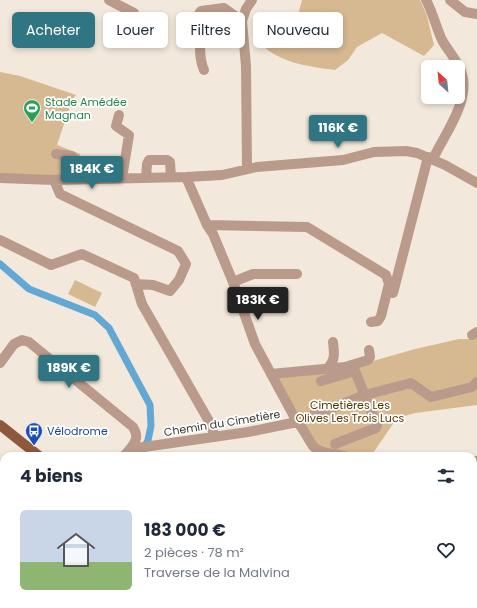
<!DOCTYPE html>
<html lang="fr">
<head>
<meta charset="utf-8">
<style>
  body { margin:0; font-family:Poppins,sans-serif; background:#f2f2f3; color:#1f2937; height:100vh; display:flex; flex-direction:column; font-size:15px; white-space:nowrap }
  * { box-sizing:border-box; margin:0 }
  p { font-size:13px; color:#747a83 }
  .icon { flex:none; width:22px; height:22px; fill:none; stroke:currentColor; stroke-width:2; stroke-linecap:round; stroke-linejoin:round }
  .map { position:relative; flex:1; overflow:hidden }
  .details { position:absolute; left:0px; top:452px; width:477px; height:156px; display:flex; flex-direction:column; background:#fff; border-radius:12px 12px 0 0; box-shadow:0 2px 6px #0003 }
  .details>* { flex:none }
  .guide { position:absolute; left:12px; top:12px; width:453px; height:36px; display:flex; gap:8px }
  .needle { width:26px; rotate:333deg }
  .fabs { position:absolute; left:421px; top:60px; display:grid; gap:8px }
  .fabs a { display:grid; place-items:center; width:44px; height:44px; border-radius:6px; background:#fff; box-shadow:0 2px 6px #0003; font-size:20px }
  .price { position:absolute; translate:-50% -34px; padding:0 9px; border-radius:4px; background:#2f7682; color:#fff; font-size:13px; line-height:26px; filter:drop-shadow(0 1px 2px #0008) }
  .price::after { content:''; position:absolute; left:50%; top:24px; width:12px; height:9px; margin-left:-6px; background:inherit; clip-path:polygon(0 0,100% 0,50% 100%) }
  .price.selected { background:#222; color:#fff }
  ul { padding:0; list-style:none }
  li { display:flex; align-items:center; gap:12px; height:100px; padding:0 20px }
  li+li { border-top:1px solid #e0e1e3 }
  li span { display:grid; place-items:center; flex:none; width:112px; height:80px; border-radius:6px; color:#555 }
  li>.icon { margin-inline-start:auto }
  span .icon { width:48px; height:48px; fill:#fffc; stroke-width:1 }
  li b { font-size:17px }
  h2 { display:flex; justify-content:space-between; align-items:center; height:48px; padding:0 20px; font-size:17px }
  .tag { padding:0 14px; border-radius:6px; background:#fff; box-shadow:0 2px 6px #0003; font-size:14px; line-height:36px }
  .tag.selected { background:#2f7682; color:#fff }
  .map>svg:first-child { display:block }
</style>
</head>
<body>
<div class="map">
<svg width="477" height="608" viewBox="0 0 477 608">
  <rect width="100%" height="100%" fill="#f2e8db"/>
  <!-- green -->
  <path fill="#d6b891" d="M 302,0 L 420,0 L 427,16 L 434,45 L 424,56 L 382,33 L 357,47 L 348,60 L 335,70 C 305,66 278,63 255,39 L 260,23 L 294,30 Z
    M 0,72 L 20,76 L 76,95 L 72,100 L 57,145 L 80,154 L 79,177 L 0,174 Z
    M 75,280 L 102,293 L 95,307 L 68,294 Z
    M 477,334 L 477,405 L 415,413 L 397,418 L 371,456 L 324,451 L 316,444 L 275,375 L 345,369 L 415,349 L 459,339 L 469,339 Z
    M 48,604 L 180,604 L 185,608 L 52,608 Z"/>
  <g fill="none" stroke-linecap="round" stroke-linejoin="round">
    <!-- canal -->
    <path stroke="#63a7d3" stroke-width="7" d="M 0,264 L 29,289 L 95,315 L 109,328 L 150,405 L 151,426 L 148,440 L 140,456
      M 201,604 L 206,608"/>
    <!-- minor -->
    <path stroke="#ba9b8b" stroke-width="10" d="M 109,0 L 134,13
      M 426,0 C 433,13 436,27 442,40 C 448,51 459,62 462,74 C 470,102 444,135 433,159
      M 450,0 L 465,12 L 477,14
      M 242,21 L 246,9 L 252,0
      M 204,70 C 196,53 204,36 196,18 L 201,11 L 224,8 L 242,21 L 246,66 L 247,168
      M 119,115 L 116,126 L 129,135 L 122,178
      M 56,154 L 72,156 L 76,162 L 75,179
      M 186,177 L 207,225 L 213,234 L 233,282 L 255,344 L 297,422 C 304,429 307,438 313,446 C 319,454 336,454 345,456
      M 0,178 L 54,180 L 186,177 L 222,175 L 257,167 L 343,160 L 374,152 L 406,151 L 417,153 L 445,165 L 477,183
      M 146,178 L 147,164 L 149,160 L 167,160 L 170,162 L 171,177
      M 54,180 L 60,194 L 178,251 L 186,264 L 179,280 L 170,291 L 153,285 L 136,284
      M 207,225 L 307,227 L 312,230 L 386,275 L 389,284 L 381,316 L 378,321 L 371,322
      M 0,240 L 51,265 L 82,254 L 134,278 L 142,304 L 210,423 L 215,437
      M 233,282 L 253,274 L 297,274
      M 393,293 L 428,157
      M 472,335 L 477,332
      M 0,363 L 14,344 L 22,340 L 29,342 L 133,427 C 139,437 136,441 130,449
      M 327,369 C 336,360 334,353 333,342
      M 271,374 L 345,367 L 368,360 L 370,357 L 369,350
      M 321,381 L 355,371 L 377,425 L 376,428 L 335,444
      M 124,456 L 130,449 L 248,432 L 297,422 L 365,395 L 411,383 L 431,397 L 472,387 L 477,382
      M 473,461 L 477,461
      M 0,492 L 4,495
      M 0,516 L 4,515
      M 0,597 L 4,594
      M 40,604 L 45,608
      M 72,604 L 74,606
      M 327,608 L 329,604"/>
    <!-- major -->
    <path stroke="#8d593c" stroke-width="10" d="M 0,425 L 39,456
      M 226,604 L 231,608"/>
  </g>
  <!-- icons -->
  <defs>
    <g id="stadium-pin" transform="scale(0.9)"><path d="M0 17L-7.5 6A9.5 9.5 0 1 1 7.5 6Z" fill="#2e9e5b" stroke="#fff"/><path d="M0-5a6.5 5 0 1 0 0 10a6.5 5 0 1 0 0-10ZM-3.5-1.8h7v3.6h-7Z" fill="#fff"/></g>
    <g id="bus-pin" transform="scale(0.9)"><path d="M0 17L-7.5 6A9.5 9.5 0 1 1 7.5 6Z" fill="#1a4fb4" stroke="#fff"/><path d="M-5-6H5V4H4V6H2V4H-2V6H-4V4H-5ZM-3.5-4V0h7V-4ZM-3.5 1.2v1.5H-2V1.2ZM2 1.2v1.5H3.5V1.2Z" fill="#fff"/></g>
  </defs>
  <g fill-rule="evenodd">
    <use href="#stadium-pin" x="32" y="108"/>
    <use href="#bus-pin" x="34" y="431"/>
  </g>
  <g text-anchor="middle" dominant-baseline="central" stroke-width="3.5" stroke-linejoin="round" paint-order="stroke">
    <!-- leisure labels -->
    <g font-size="11" fill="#27864d" stroke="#fff" text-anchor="start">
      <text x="45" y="102">Stade Amédée<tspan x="45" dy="13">Magnan</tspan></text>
    </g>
    <!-- park labels -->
    <g font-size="11" fill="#553702" stroke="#fff">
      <text x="350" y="405">Cimetières Les<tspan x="350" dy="13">Olives Les Trois Lucs</tspan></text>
    </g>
    <!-- street labels -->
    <g font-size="11" fill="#3d3934" stroke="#fff">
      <text transform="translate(222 423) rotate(-9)">Chemin du Cimetière</text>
    </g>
    <!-- transit labels -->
    <g font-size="11" fill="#164399" stroke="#fff" text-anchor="start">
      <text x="47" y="431">Vélodrome</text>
    </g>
  </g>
</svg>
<div class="fabs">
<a><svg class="needle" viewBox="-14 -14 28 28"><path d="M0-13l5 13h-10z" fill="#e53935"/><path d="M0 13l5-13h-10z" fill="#747a83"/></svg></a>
</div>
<b class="price" style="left:338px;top:149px">116K €</b>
<b class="price" style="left:92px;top:190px">184K €</b>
<b class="price selected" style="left:258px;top:321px">183K €</b>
<b class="price" style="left:69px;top:389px">189K €</b>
<div class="guide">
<a class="tag selected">Acheter</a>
<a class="tag">Louer</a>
<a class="tag">Filtres</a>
<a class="tag">Nouveau</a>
</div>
<section class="details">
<h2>4 biens<svg class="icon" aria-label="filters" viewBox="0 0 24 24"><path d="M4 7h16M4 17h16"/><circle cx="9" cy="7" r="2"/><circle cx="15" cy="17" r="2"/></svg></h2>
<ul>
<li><span style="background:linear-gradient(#c9d6e8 65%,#8fb573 0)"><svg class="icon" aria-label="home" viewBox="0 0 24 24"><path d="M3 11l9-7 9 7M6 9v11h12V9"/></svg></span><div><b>183 000 €</b><p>2 pièces · 78 m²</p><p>Traverse de la Malvina</p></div><svg class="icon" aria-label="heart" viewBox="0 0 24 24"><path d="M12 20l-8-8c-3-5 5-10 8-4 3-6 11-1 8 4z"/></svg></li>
</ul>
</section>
</div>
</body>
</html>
